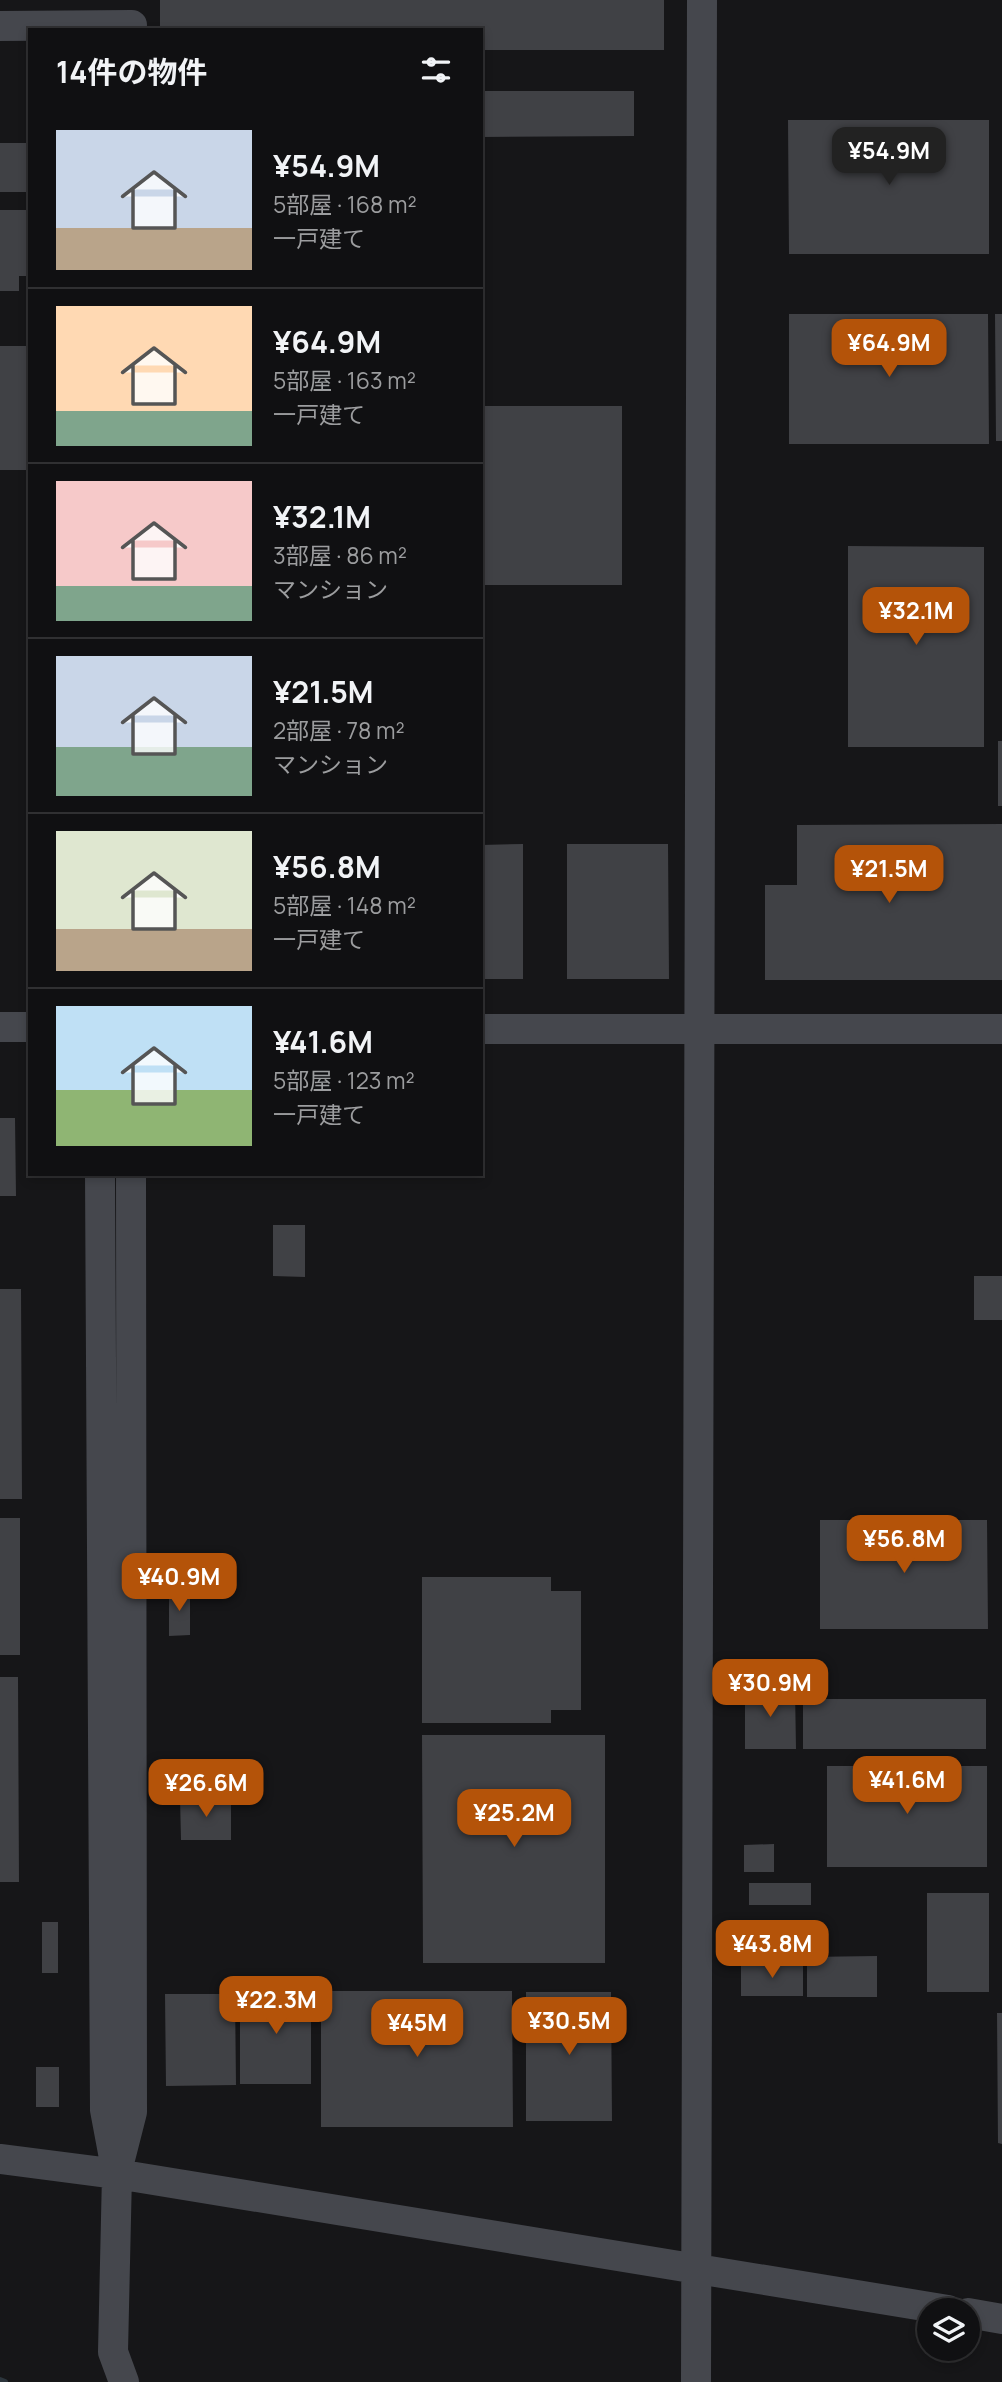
<!DOCTYPE html>
<html lang="ja">
<head>
<meta charset="utf-8">
<style>
  body { margin:0; font-family:Manrope,"Noto Sans JP",sans-serif; background:#19191b; color:#f1f3f6; height:100vh; display:flex; flex-direction:column; font-size:26px; white-space:nowrap }
  * { box-sizing:border-box; margin:0 }
  p { font-size:23px; color:#9c9d9f }
  .icon { flex:none; width:38px; height:38px; fill:none; stroke:currentColor; stroke-width:2; stroke-linecap:round; stroke-linejoin:round }
  .map { position:relative; flex:1; overflow:hidden }
  .side { position:absolute; left:28px; top:28px; width:455px; height:1148px; display:flex; flex-direction:column; background:#101012; border-radius:0px; box-shadow:0 4px 10px #0003,0 0 0 2px #303032 }
  .side>* { flex:none }
  .fabs { position:absolute; left:917px; top:2298px; display:grid; gap:14px }
  .fabs a { display:grid; place-items:center; width:63px; height:63px; border-radius:50%; background:#101012; box-shadow:0 4px 10px #0003,0 0 0 2px #303032; font-size:35px }
  .price { position:absolute; translate:-50% -60px; padding:0 16px; border-radius:14px; background:#b45309; color:#fff; font-size:23px; line-height:46px; filter:drop-shadow(0 2px 4px #0008) }
  .price::after { content:''; position:absolute; left:50%; top:42px; width:21px; height:16px; margin-left:-10px; background:inherit; clip-path:polygon(0 0,100% 0,50% 100%) }
  .price.on { background:#222; color:#fff }
  ul { padding:0; list-style:none }
  li { display:flex; align-items:center; gap:21px; height:175px; padding:0 28px }
  li+li { border-top:2px solid #303032 }
  li span { display:grid; place-items:center; flex:none; width:196px; height:140px; border-radius:0px; color:#555 }
  li>.icon { margin-inline-start:auto }
  span .icon { width:84px; height:84px; fill:#fffc; stroke-width:1 }
  li b { font-size:30px }
  h2 { display:flex; justify-content:space-between; align-items:center; height:84px; padding:0 28px; font-size:30px }
  .map>svg:first-child { display:block }
</style>
</head>
<body>
<div class="map">
<svg width="1002" height="2382" viewBox="0 0 1002 2382">
  <rect width="100%" height="100%" fill="#161618"/>
  <g fill="none" stroke-linecap="round" stroke-linejoin="round">
    <!-- stream -->
    <path stroke="#2c353c" stroke-width="6" d="M 0,2380 L 5,2382"/>
  </g>
  <!-- building -->
  <path fill="#404145" d="M 160,0 L 664,0 L 664,50 L 481,50 L 481,30 L 160,30 Z
    M 481,91 L 634,91 L 634,136 L 481,137 Z
    M 788,120 L 989,120 L 989,254 L 789,254 Z
    M 0,143 L 30,143 L 30,192 L 0,192 Z
    M 0,210 L 30,210 L 30,276 L 19,276 L 19,291 L 0,291 Z
    M 789,314 L 988,314 L 989,444 L 789,444 Z
    M 995,314 L 1002,314 L 1002,441 L 996,441 Z
    M 0,346 L 30,346 L 30,470 L 0,470 Z
    M 481,406 L 622,406 L 622,585 L 481,585 Z
    M 848,546 L 984,547 L 984,747 L 848,747 Z
    M 998,741 L 1002,741 L 1002,806 L 998,806 Z
    M 1002,824 L 1002,980 L 765,980 L 765,885 L 797,885 L 797,825 Z
    M 523,844 L 523,979 L 481,979 L 481,845 Z
    M 567,844 L 668,844 L 669,979 L 567,979 Z
    M 0,1118 L 15,1118 L 16,1196 L 0,1196 Z
    M 273,1225 L 305,1225 L 305,1277 L 273,1276 Z
    M 974,1276 L 1002,1276 L 1002,1320 L 974,1320 Z
    M 0,1289 L 21,1289 L 22,1499 L 0,1499 Z
    M 0,1518 L 20,1518 L 20,1655 L 0,1655 Z
    M 820,1520 L 987,1520 L 988,1629 L 820,1629 Z
    M 422,1577 L 551,1577 L 551,1591 L 581,1591 L 581,1710 L 551,1710 L 551,1723 L 422,1723 Z
    M 169,1590 L 190,1590 L 190,1635 L 169,1636 Z
    M 0,1677 L 18,1677 L 19,1882 L 0,1882 Z
    M 745,1689 L 795,1689 L 796,1749 L 745,1749 Z
    M 803,1699 L 986,1699 L 986,1749 L 803,1749 Z
    M 422,1735 L 605,1735 L 605,1963 L 423,1963 Z
    M 827,1766 L 987,1766 L 987,1867 L 827,1867 Z
    M 180,1797 L 231,1798 L 231,1840 L 181,1840 Z
    M 774,1844 L 774,1872 L 744,1872 L 744,1845 Z
    M 749,1883 L 811,1883 L 811,1905 L 749,1905 Z
    M 927,1893 L 989,1893 L 989,1992 L 927,1992 Z
    M 42,1922 L 58,1922 L 58,1973 L 42,1973 Z
    M 877,1956 L 877,1997 L 807,1997 L 807,1957 Z
    M 741,1963 L 803,1963 L 803,1996 L 741,1996 Z
    M 240,1989 L 311,1989 L 311,2084 L 240,2084 Z
    M 321,1991 L 512,1991 L 513,2127 L 321,2127 Z
    M 526,1992 L 611,1992 L 612,2121 L 526,2121 Z
    M 165,1994 L 235,1994 L 236,2085 L 166,2086 Z
    M 997,2013 L 1002,2013 L 1002,2144 L 998,2143 Z
    M 36,2067 L 59,2067 L 59,2107 L 36,2107 Z"/>
  <g fill="none" stroke-linecap="round" stroke-linejoin="round">
    <!-- secondary -->
    <path stroke="#45474d" stroke-width="30" d="M 0,26 L 132,25
      M 0,1027 L 30,1027
      M 481,1029 L 1002,1029
      M 100,1174 L 105,2110 L 117,2174 L 113,2352 L 124,2382
      M 0,2159 L 117,2174 L 948,2310
      M 119,2163 L 132,2112 L 131,1174
      M 968,2313 L 1002,2319
      M 696,2382 L 702,0"/>
  </g>
</svg>
<div class="fabs">
<a><svg class="icon" aria-label="layers" viewBox="0 0 24 24"><path d="M12 4l9 5-9 5-9-5zM3 14l9 5 9-5"/></svg></a>
</div>
<b class="price on" style="left:889px;top:187px">¥54.9M</b>
<b class="price" style="left:889px;top:379px">¥64.9M</b>
<b class="price" style="left:916px;top:647px">¥32.1M</b>
<b class="price" style="left:889px;top:905px">¥21.5M</b>
<b class="price" style="left:904px;top:1575px">¥56.8M</b>
<b class="price" style="left:179px;top:1613px">¥40.9M</b>
<b class="price" style="left:770px;top:1719px">¥30.9M</b>
<b class="price" style="left:907px;top:1816px">¥41.6M</b>
<b class="price" style="left:206px;top:1819px">¥26.6M</b>
<b class="price" style="left:514px;top:1849px">¥25.2M</b>
<b class="price" style="left:772px;top:1980px">¥43.8M</b>
<b class="price" style="left:276px;top:2036px">¥22.3M</b>
<b class="price" style="left:569px;top:2057px">¥30.5M</b>
<b class="price" style="left:417px;top:2059px">¥45M</b>
<section class="side">
<h2>14件の物件<svg class="icon" aria-label="filters" viewBox="0 0 24 24"><path d="M4 7h16M4 17h16"/><circle cx="9" cy="7" r="2"/><circle cx="15" cy="17" r="2"/></svg></h2>
<ul>
<li><span style="background:linear-gradient(#c9d6e8 70%,#b9a48a 0)"><svg class="icon" aria-label="home" viewBox="0 0 24 24"><path d="M3 11l9-7 9 7M6 9v11h12V9"/></svg></span><div><b>¥54.9M</b><p>5部屋 · 168 m²</p><p>一戸建て</p></div></li>
<li><span style="background:linear-gradient(#ffd9b3 75%,#7fa58c 0)"><svg class="icon" aria-label="home" viewBox="0 0 24 24"><path d="M3 11l9-7 9 7M6 9v11h12V9"/></svg></span><div><b>¥64.9M</b><p>5部屋 · 163 m²</p><p>一戸建て</p></div></li>
<li><span style="background:linear-gradient(#f6c9c9 75%,#7fa58c 0)"><svg class="icon" aria-label="home" viewBox="0 0 24 24"><path d="M3 11l9-7 9 7M6 9v11h12V9"/></svg></span><div><b>¥32.1M</b><p>3部屋 · 86 m²</p><p>マンション</p></div></li>
<li><span style="background:linear-gradient(#c9d6e8 65%,#7fa58c 0)"><svg class="icon" aria-label="home" viewBox="0 0 24 24"><path d="M3 11l9-7 9 7M6 9v11h12V9"/></svg></span><div><b>¥21.5M</b><p>2部屋 · 78 m²</p><p>マンション</p></div></li>
<li><span style="background:linear-gradient(#dfe7d0 70%,#b9a48a 0)"><svg class="icon" aria-label="home" viewBox="0 0 24 24"><path d="M3 11l9-7 9 7M6 9v11h12V9"/></svg></span><div><b>¥56.8M</b><p>5部屋 · 148 m²</p><p>一戸建て</p></div></li>
<li><span style="background:linear-gradient(#bfe0f5 60%,#8fb573 0)"><svg class="icon" aria-label="home" viewBox="0 0 24 24"><path d="M3 11l9-7 9 7M6 9v11h12V9"/></svg></span><div><b>¥41.6M</b><p>5部屋 · 123 m²</p><p>一戸建て</p></div></li>
</ul>
</section>
</div>
</body>
</html>
